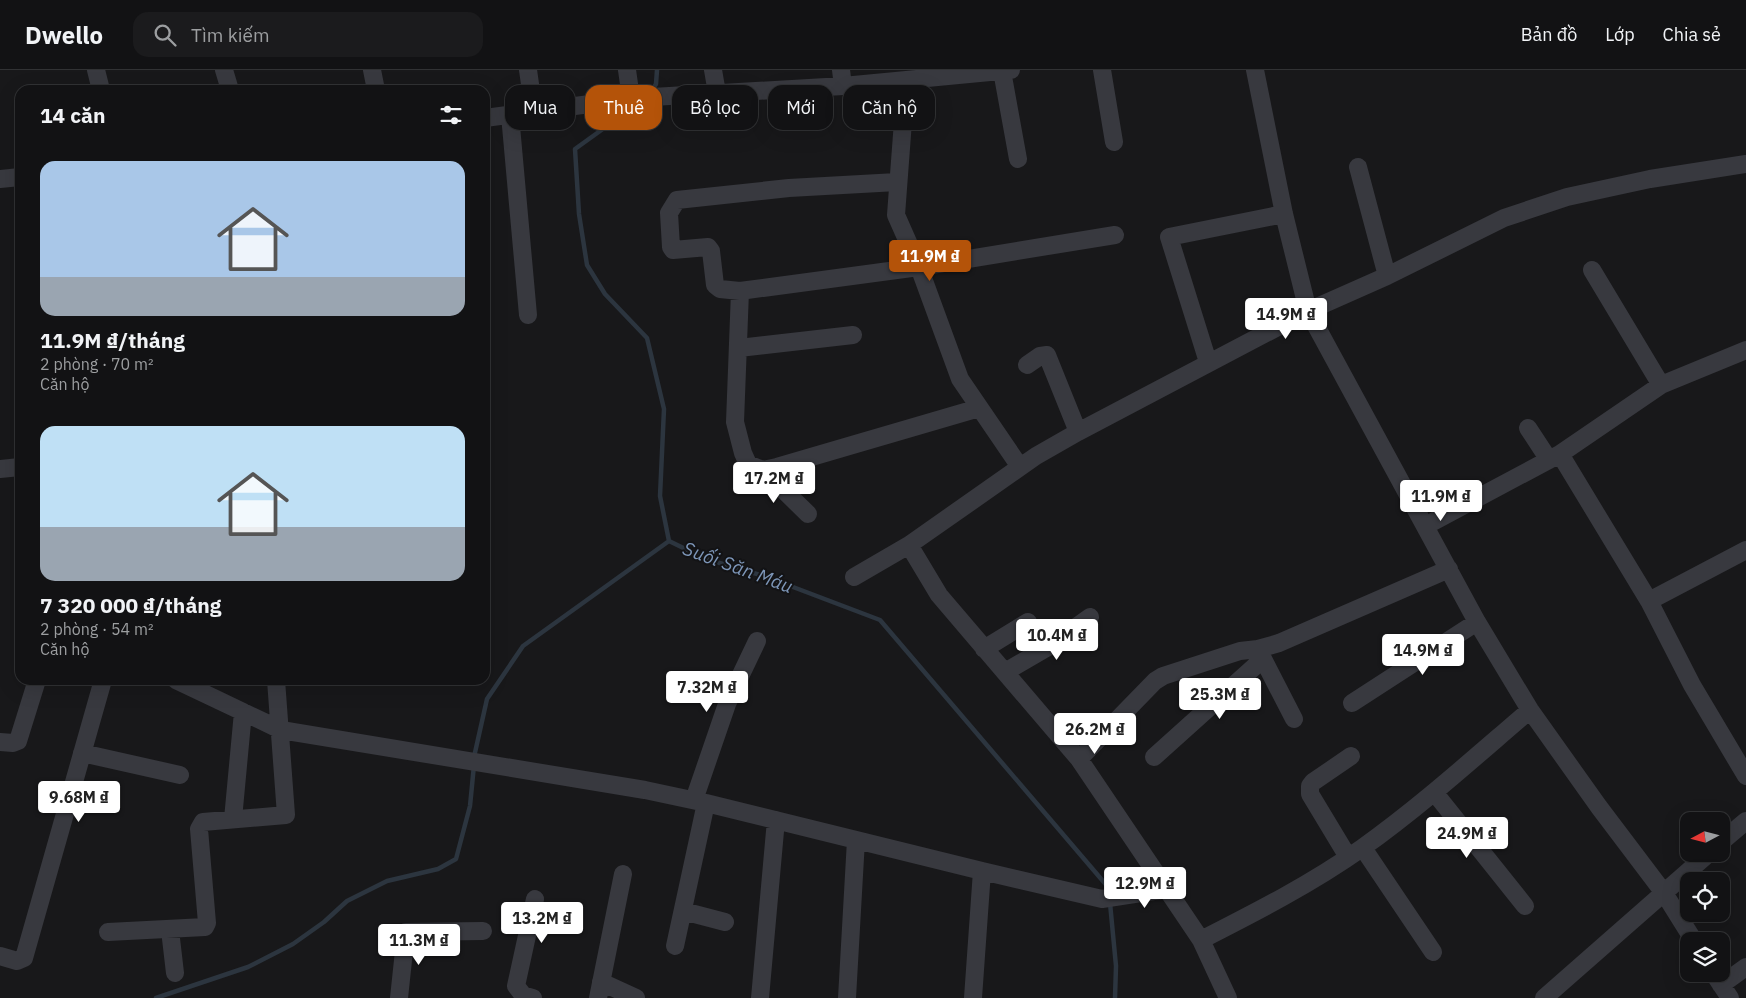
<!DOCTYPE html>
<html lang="vi">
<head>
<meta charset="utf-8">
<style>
  body { margin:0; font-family:"IBM Plex Sans",sans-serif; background:#1b1b1d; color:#f1f3f6; height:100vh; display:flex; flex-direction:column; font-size:19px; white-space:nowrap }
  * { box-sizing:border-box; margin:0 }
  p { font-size:16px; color:#9c9ea0 }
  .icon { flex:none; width:28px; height:28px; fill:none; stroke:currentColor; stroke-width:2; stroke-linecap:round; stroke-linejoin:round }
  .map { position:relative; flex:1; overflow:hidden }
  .sheet { position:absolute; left:15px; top:15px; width:475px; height:600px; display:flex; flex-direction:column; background:#121214; border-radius:15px; box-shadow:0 5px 20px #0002,0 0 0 1px #313234 }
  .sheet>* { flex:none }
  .top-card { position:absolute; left:505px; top:15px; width:475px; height:45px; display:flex; gap:10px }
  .needle { width:32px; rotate:263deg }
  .tools { position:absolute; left:1680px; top:742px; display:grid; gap:10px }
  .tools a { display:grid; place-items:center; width:50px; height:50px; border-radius:10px; background:#121214; box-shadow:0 5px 20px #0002,0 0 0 1px #313234; font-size:25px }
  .price { position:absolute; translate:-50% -42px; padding:0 11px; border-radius:5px; background:#fff; color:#222; font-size:16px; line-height:32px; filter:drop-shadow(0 1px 2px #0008) }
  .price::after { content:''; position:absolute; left:50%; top:30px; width:15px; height:11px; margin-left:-8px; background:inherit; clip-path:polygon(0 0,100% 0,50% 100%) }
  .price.current { background:#b45309; color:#fff }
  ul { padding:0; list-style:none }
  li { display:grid; align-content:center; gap:10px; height:265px; padding:0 25px }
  li span { display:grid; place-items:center; height:155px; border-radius:15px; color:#555 }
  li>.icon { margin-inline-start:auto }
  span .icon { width:90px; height:90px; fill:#fffc; stroke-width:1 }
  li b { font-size:21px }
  h2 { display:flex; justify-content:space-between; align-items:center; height:60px; padding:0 25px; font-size:21px }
  .pill { padding:0 18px; border-radius:15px; background:#121214; box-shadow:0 5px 20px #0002,0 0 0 1px #313234; font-size:18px; line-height:45px }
  .pill.current { background:#b45309; color:#fff }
  header { display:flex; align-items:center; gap:30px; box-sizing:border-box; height:70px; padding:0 25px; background:#121214; border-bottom:1px solid #313234 }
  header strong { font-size:24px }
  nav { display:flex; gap:28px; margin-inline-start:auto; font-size:18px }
  .search { width:350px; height:45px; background:#1b1b1d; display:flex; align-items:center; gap:12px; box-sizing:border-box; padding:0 18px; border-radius:15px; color:#9c9ea0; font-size:19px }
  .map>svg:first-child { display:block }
</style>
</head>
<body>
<header>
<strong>Dwello</strong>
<div class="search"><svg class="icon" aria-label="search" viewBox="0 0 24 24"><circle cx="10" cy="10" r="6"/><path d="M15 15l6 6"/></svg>Tìm kiếm</div>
<nav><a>Bản đồ</a><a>Lớp</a><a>Chia sẻ</a></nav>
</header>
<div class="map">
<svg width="1746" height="928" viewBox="0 0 1746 928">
  <rect width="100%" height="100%" fill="#18181a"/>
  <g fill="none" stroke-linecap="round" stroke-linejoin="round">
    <!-- stream -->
    <path stroke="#2c353f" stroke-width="4.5" d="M 651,22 L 656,14 L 657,0
      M 644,33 L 631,52 L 607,56 L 575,79 L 579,144 L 587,195 L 605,224 L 647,268 L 664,339 L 660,426 L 669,471 L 706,489 L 764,506 L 880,550 L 1108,817 L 1109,825
      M 474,687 L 487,629 L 523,576 L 669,471
      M 1110,833 L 1116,896 L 1115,928
      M 156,928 L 248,897 L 293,874 L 324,852 L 347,831 L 387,811 L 438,799 L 456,789 L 470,736 L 474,695"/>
    <!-- minor -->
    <path stroke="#38393f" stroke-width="18" d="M 96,0 L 101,20
      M 224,0 L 230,20
      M 372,0 L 376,20
      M 528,0 L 534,42
      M 627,0 L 631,28
      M 713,0 L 717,23
      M 841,0 L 843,16
      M 1102,0 L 1114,72
      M 1255,0 L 1284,144 L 1308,241 L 1477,552 L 1530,640 L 1599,737 L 1664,823 L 1694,871
      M 1002,1 L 1018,89
      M 906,11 L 896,145 L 919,197 L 960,309 L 1020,397
      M 510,45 L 528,245
      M 485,48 L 635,28 L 843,16 L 1011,0
      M 1358,97 L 1387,206
      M 0,109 L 20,107
      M 897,112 L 789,118 L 677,130 L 669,143 L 671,177 L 673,180 L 708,177 L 711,181 L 715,215 L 720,219 L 740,221 L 919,197 L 1115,165
      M 1592,200 L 1661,315
      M 740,221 L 735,352 L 743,383 L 748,394 L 763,400 L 777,397 L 979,338
      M 739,278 L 853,265
      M 1208,292 L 1169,167 L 1284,144
      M 1027,295 L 1040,286 L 1047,285 L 1078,362
      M 1528,358 L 1549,390
      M 1560,384 L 1649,531 L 1692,615 L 1746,706
      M 0,399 L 20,397
      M 763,400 L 808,444
      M 1425,456 L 1560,384 L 1661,315 L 1746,280
      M 909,475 L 939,525 L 1079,689 L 1201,870 L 1228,928
      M 854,507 L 909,475 L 1036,386 L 1078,362 L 1308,241 L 1387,206 L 1504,148 L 1567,127 L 1650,109 L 1746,94
      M 1649,531 L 1746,480
      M 984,579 L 1028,552
      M 1259,581 L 1294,649
      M 1005,602 L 1048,577 L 1090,547
      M 176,610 L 281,660 L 645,720 L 706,733 L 982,801 L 973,928
      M 1352,633 L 1477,552
      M 0,672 L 13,673 L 18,671 L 37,610
      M 82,683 L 180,705
      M 1154,687 L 1263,589
      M 1079,689 L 1155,611 L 1163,606 L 1240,581 L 1258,579 L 1279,573 L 1449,499
      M 1434,722 L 1525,836
      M 694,730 L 727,634 L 757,571
      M 233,749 L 243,642
      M 1721,772 L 1746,751
      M 1363,778 L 1433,882
      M 1348,787 L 1310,724 L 1310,716 L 1313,712 L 1351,686
      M 982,801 L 1102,829 L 1167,819
      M 683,841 L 725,852
      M 170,860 L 175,903
      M 108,862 L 205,857 L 207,853 L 199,759 L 203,752 L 286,745 L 276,610
      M 1201,870 C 1256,842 1311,814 1362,778 C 1421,736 1475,687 1530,640
      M 675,876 L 706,733
      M 0,886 L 17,891 L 24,888 L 103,610
      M 1714,904 L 1730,928
      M 601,912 L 636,928
      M 1721,915 L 1746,897
      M 399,928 L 406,862 L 483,861
      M 533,928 L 523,925 L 516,916 L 535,829
      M 598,928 L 623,804
      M 760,928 L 776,750
      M 847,928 L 856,770
      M 1544,928 L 1708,784"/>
  </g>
  <g text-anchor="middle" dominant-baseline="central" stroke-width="4" stroke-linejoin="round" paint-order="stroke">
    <!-- water labels -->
    <g font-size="19" font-style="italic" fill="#7d96b8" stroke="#131315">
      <text transform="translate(738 497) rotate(20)">Suối Săn Máu</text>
    </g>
  </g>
</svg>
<div class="tools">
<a><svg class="needle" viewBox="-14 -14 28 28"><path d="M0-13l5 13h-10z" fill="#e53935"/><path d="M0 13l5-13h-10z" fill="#9c9ea0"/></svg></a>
<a><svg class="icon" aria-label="locate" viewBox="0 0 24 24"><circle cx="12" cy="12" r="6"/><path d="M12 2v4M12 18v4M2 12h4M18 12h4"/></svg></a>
<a><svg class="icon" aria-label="layers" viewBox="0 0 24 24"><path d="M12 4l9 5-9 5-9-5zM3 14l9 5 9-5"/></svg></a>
</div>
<b class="price current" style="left:930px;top:212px">11.9M ₫</b>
<b class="price" style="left:1286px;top:270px">14.9M ₫</b>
<b class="price" style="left:774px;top:434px">17.2M ₫</b>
<b class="price" style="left:1441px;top:452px">11.9M ₫</b>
<b class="price" style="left:1057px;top:591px">10.4M ₫</b>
<b class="price" style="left:1423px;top:606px">14.9M ₫</b>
<b class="price" style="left:707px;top:643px">7.32M ₫</b>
<b class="price" style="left:1220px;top:650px">25.3M ₫</b>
<b class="price" style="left:1095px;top:685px">26.2M ₫</b>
<b class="price" style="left:79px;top:753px">9.68M ₫</b>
<b class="price" style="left:1467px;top:789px">24.9M ₫</b>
<b class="price" style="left:1145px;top:839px">12.9M ₫</b>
<b class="price" style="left:542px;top:874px">13.2M ₫</b>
<b class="price" style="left:419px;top:896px">11.3M ₫</b>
<div class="top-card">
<a class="pill">Mua</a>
<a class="pill current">Thuê</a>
<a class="pill">Bộ lọc</a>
<a class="pill">Mới</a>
<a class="pill">Căn hộ</a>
</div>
<section class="sheet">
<h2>14 căn<svg class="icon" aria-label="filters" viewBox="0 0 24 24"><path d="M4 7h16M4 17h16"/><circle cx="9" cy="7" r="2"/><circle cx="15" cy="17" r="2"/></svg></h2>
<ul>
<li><span style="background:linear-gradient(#a9c7e8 75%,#9aa5b1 0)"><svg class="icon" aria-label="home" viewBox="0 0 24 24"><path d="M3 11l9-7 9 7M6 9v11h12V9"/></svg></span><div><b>11.9M ₫/tháng</b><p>2 phòng · 70 m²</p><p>Căn hộ</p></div></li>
<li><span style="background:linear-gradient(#bfe0f5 65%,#9aa5b1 0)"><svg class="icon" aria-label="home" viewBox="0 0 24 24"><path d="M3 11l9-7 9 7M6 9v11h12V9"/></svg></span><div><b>7 320 000 ₫/tháng</b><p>2 phòng · 54 m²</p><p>Căn hộ</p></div></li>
</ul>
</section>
</div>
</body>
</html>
